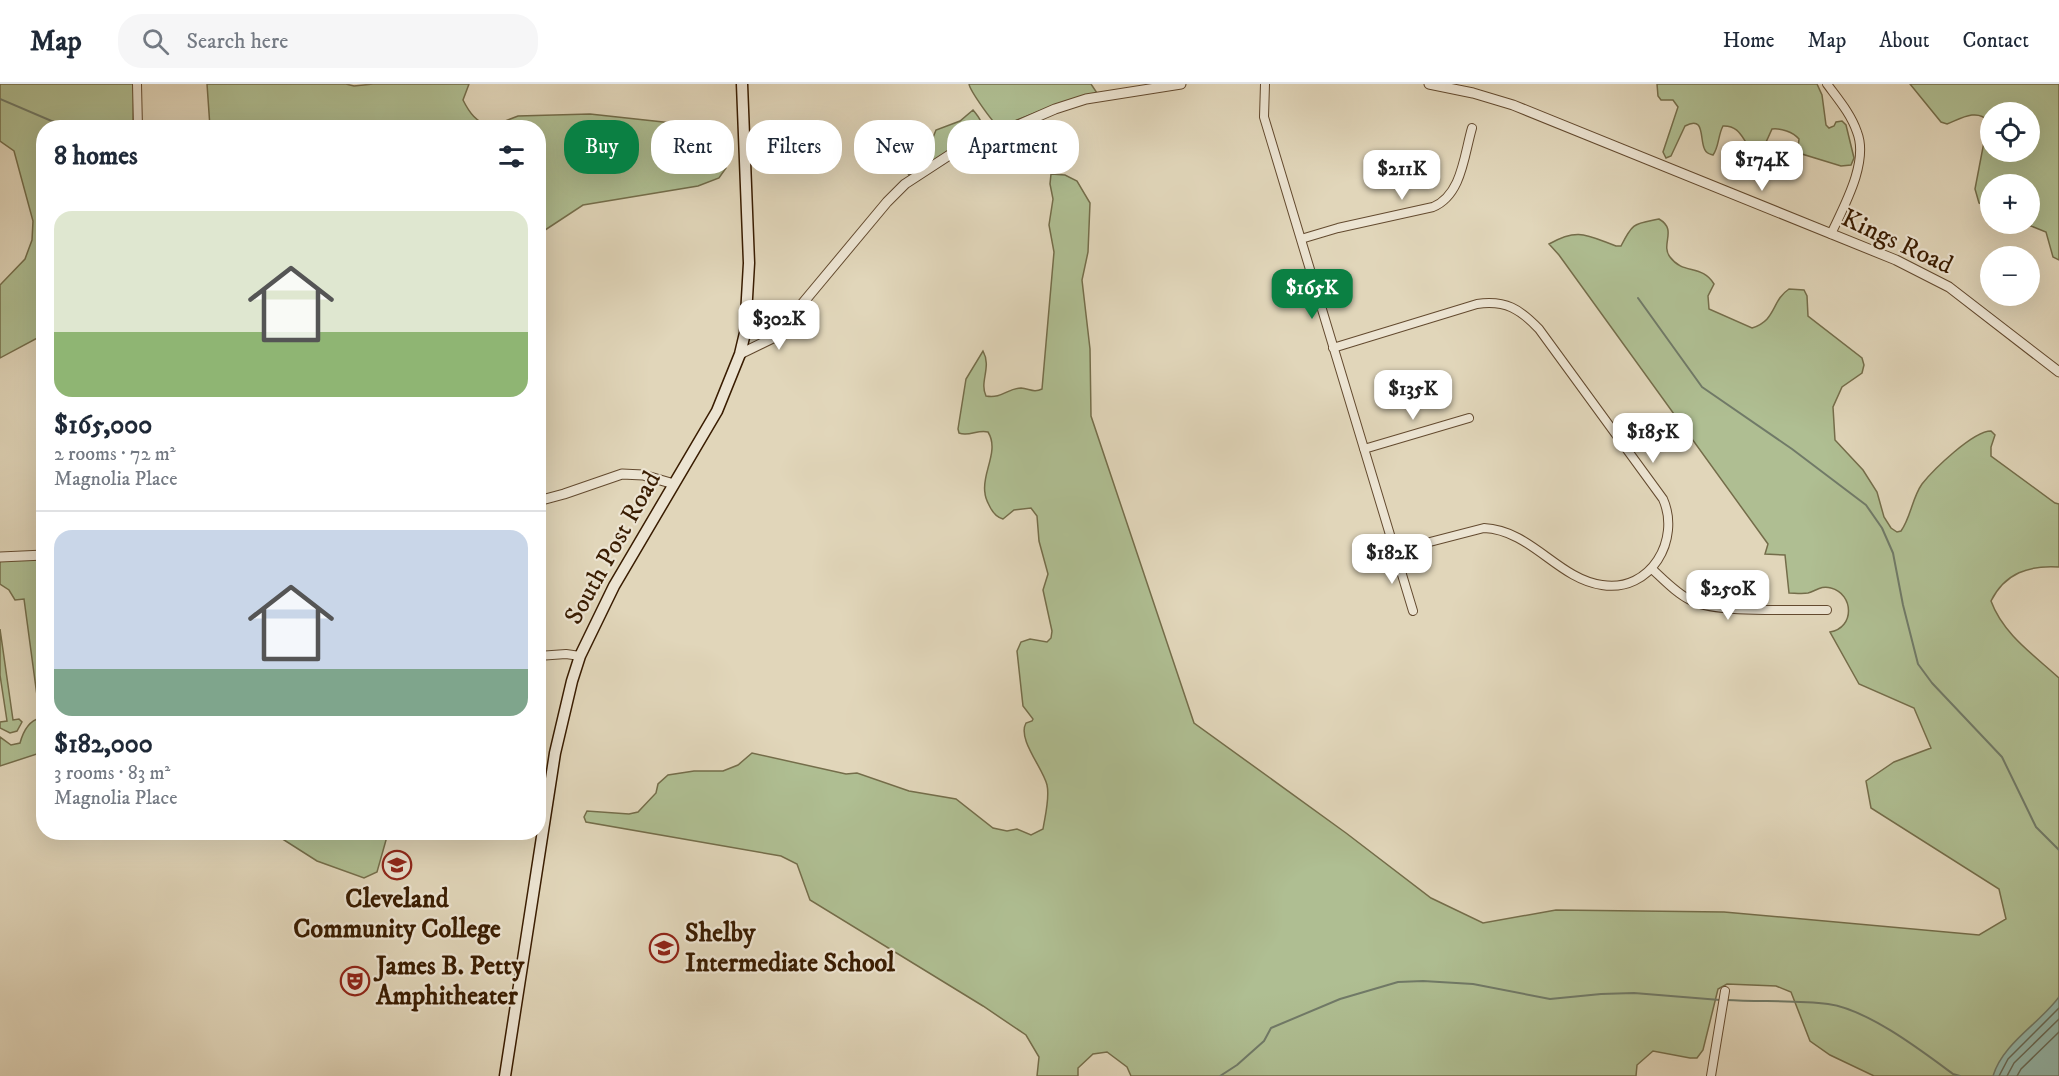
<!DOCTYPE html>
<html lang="en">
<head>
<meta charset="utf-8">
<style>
  body { margin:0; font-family:"IM FELL DW Pica",serif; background:#f6f6f7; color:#1f2937; height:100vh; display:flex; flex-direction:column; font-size:22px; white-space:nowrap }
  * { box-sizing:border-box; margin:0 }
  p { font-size:20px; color:#747a83 }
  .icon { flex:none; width:33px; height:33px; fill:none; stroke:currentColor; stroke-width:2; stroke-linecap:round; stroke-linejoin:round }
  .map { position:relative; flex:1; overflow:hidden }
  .side { position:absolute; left:36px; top:36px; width:510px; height:720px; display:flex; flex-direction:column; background:#fff; border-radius:24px; box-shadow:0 6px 24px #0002 }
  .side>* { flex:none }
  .top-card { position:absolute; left:564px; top:36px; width:570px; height:54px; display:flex; gap:12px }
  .buttons { position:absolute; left:1980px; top:18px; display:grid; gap:12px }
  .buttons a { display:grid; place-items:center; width:60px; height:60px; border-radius:50%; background:#fff; box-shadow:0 6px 24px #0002; font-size:30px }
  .price { position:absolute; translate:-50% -51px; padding:0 14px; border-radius:12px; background:#fff; color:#222; font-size:20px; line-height:39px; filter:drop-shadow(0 2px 3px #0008) }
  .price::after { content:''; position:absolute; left:50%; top:36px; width:18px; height:14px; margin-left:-9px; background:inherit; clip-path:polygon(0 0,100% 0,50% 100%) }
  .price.current { background:#0b8043; color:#fff }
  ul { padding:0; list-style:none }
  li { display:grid; align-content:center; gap:12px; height:318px; padding:0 18px }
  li+li { border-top:2px solid #e0e1e3 }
  li span { display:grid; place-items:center; height:186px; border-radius:18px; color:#555 }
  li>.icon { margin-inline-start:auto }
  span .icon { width:108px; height:108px; fill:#fffc; stroke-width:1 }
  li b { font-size:26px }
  h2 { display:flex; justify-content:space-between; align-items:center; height:72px; padding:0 18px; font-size:26px }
  .chip { padding:0 21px; border-radius:24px; background:#fff; box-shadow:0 6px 24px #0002; font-size:21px; line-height:54px }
  .chip.current { background:#0b8043; color:#fff }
  header { display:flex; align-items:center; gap:36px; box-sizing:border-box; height:84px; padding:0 30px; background:#fff; border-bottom:2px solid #e0e1e3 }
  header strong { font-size:28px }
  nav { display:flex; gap:33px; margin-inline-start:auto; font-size:21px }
  .search { width:420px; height:54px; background:#f6f6f7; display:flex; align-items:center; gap:15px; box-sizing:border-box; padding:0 21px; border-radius:24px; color:#747a83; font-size:22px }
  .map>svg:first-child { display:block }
</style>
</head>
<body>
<header>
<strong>Map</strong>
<div class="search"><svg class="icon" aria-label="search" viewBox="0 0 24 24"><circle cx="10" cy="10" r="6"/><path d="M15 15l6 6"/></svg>Search here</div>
<nav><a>Home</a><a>Map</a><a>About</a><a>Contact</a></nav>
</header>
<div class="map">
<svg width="2059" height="992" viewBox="0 0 2059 992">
  <rect width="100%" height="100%" fill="#e1d6ba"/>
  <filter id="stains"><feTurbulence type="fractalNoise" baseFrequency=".00333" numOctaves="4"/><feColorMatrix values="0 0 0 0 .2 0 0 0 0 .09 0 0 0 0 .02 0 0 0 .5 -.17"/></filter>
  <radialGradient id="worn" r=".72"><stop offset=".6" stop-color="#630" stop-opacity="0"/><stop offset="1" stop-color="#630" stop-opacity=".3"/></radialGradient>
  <!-- green -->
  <path fill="#afbe92" stroke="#746d4a" stroke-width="1.5" fill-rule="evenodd" d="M 0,0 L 134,0 L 133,43 L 44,44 L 43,251 L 0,274 L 0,201 L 25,175 L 32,156 L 33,137 L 14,67 L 0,57 Z
    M 207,0 L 346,0 L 354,2 L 373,0 L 469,0 L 463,16 C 470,30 476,37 490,43 L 518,32 L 590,30 L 709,43 L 724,65 L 726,84 L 719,94 L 698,102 L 583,121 L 539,150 L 538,44 L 210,43 Z
    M 969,0 L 1091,0 L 1097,9 L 1061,19 L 999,43 C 993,39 970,7 969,0 Z
    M 1657,0 L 1817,0 L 1822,11 L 1826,41 L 1829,44 L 1834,42 L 1836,38 L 1842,37 L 1846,41 L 1854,74 L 1851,81 L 1841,82 L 1802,70 L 1798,63 L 1799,55 C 1793,48 1781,44 1772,45 L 1762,67 C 1742,70 1747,41 1723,42 C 1718,51 1719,63 1713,71 C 1710,70 1707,70 1705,66 C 1699,56 1706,31 1685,42 L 1671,72 L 1666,74 L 1663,68 L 1678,23 L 1673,16 L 1661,16 L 1658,12 Z
    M 1910,0 L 2059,0 L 2059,176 L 2053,173 L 2046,148 L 2026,140 L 2030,140 L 2030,100 L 1990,100 L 1990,124 L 1979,119 L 1975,105 L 1988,37 C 1977,24 1960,35 1947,40 L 1941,38 ZM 1990,28 L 2030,28 L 2030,68 L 1990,68 Z
    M 973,26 C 979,33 986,42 980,52 L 909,91 L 906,87 L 932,68 L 932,56 L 936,46 L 960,37 Z
    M 1051,90 L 1065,91 L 1077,97 L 1090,119 L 1088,168 L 1082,196 L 1090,265 L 1091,332 L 1194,639 L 1346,749 L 1431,814 L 1483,839 L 1556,826 L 1724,828 L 1979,851 L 2006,835 L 1999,805 L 1871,724 L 1866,697 L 1894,678 L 1931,664 L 1914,624 L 1859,600 L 1830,548 C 1855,544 1854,510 1831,504 C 1821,501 1816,507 1808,509 C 1802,510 1794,509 1789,509 L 1785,471 L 1765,470 L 1768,460 L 1559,171 L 1549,160 C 1578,144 1586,151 1616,162 L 1621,162 C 1633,138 1634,140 1659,135 C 1678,146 1660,160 1670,173 C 1683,191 1702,180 1714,200 L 1708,212 L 1709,225 L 1752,244 C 1777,236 1771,217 1789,205 L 1804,206 L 1807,212 L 1808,232 L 1862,274 L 1864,281 L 1862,289 L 1842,303 L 1833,323 L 1835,356 L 1863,386 L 1877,408 L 1884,433 L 1891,444 L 1897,448 L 1901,447 C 1911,433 1912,414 1922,400 C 1933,386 1973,347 1991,347 L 1995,351 L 1991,363 L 1991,372 L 2055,419 L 2059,420 L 2059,483 C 2029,481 2005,489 1991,517 C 2003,550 2034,571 2059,594 L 2059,992 L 1874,992 L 1830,971 L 1810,957 L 1791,908 L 1776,902 L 1727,900 L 1718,905 L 1703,966 L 1697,974 L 1690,974 L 1653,967 L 1637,981 L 1636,992 L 1131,992 L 1127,983 L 1107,968 L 1093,970 L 1078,984 L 1078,992 L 1037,992 L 1039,973 L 1026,951 L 983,922 L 810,816 L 797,780 L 781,772 L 586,738 L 584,733 L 587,727 L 629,730 L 638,728 L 656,709 L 658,700 L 668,691 L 694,687 L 723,687 L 738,681 L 752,669 L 846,690 L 857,689 L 909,707 L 956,715 L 993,744 L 1007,747 L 1017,745 L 1031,751 L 1043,745 C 1045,732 1050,714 1047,701 C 1043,684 1017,655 1026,639 L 1032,637 L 1033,635 L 1023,622 L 1017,567 L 1021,558 L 1030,555 L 1047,558 L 1051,554 L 1052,547 L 1043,506 L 1048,490 L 1039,457 L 1037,432 L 1031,424 L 1014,426 L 1003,435 C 996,433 993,429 990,423 C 988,419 985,414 985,409 C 981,390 1000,367 988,348 C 978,345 969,353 959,349 L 958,345 L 966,295 L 983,267 C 992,283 979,298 986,312 C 1002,315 1008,304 1021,304 C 1030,305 1034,309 1042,305 L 1054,168 L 1049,141 L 1053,115 L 1050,100 Z
    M 43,471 L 43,668 L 0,682 L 0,653 L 11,661 L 20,659 C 23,648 28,637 40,634 L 24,515 L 15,516 L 9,506 L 0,500 L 0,473 Z
    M 0,545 L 13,636 L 19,635 L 22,638 L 17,647 L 10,649 L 0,644 L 0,638 L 7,637 L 0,591 Z
    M 273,749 L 388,749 L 377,788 L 364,794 L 317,777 Z"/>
  <!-- water -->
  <path fill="#94b9ad" stroke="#707a68" stroke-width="1.5" d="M 2059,913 L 2059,992 L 1993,992 C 2003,959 2039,940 2059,913 Z"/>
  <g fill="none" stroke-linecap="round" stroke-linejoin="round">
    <!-- shore -->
    <path stroke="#666a57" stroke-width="1.5" d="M 1999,992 L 2008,975 L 2059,924
      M 2007,992 L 2014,979 L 2059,935
      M 2017,992 L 2021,985 L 2059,948"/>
    <!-- stream -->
    <path stroke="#707a68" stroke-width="2" d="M 0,15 L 68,44
      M 1638,214 L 1702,303 L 1792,365 L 1866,421 L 1882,444 L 1893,469 L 1903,521 L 1918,580 L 1932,599 L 2002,673 L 2036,743 L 2059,766
      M 1726,916 C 1760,918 1795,916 1828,920 C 1867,925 1922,967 1953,990 L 1960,992
      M 1220,992 L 1237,981 L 1264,957 L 1271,944 L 1340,915 L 1398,898 L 1423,897 L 1473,900 L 1550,915 L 1601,910 L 1634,909 L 1720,916"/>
    <!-- minor casing -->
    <g stroke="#634a2f" stroke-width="10">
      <path id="minor" d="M 137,0 L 138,44
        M 1265,0 L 1264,33 L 1413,527
        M 1827,0 C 1838,15 1851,30 1857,48 C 1869,78 1844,122 1831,150
        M 1301,155 L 1338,144 L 1433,123 C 1462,111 1464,71 1472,44
        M 1333,264 L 1477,220 C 1506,216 1520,225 1539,245 L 1663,415 C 1681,455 1651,509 1602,501 C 1558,495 1531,446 1484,444 L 1395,467
        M 1364,365 L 1469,334
        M 1652,485 C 1664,496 1677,510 1692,517 C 1719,530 1794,525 1827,526
        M 538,572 L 566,570 L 580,572
        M 1711,992 L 1725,907"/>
    </g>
    <!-- tertiary casing -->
    <g stroke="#634a2f" stroke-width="11">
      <path id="tertiary" d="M 1429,0 L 1473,9 L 1513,21 L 1896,176 L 1949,203 L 2059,288
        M 745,249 L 771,243 L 792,232 L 887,118 L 905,100 L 951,70 L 1055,25 L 1086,15 L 1181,0
        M 740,270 L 777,252 L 789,237
        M 538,417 L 564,410 L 622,390 L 643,391 L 674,400
        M 0,473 L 44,471"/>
    </g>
    <!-- secondary casing -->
    <g stroke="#391c01" stroke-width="13">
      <path id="secondary" d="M 505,992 L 555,669 L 572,597 L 580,572 L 614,502 L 717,327 L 740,270 L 745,249 L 749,179 L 742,0"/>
    </g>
    <!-- minor -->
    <use href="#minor" stroke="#ece4d2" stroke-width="8"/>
    <!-- tertiary -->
    <use href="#tertiary" stroke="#ece4d2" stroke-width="9"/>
    <!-- secondary -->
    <use href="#secondary" stroke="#ece4d2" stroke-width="10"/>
  </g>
  <!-- icons -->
  <defs>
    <g id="university-ring" transform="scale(1.5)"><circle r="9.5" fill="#ece4d2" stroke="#8f2418" stroke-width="1.5"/><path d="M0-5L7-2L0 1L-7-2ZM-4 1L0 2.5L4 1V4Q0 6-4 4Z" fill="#8f2418"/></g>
    <g id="school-ring" transform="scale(1.5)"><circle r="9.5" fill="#ece4d2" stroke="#8f2418" stroke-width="1.5"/><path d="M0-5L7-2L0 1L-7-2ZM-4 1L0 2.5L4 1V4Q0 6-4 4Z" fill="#8f2418"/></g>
    <g id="theatre-ring" transform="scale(1.5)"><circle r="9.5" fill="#ece4d2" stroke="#8f2418" stroke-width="1.5"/><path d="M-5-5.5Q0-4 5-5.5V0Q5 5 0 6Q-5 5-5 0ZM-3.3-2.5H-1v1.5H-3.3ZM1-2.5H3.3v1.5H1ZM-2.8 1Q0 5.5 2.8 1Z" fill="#8f2418"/></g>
  </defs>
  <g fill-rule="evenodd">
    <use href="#university-ring" x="397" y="781"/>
    <use href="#school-ring" x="664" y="864"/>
    <use href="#theatre-ring" x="355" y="897"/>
  </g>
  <g text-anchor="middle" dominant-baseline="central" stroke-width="4.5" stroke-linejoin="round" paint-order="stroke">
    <!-- street labels -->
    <g font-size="26" fill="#391c01" stroke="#ece4d2">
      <text transform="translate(1897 158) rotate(25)">Kings Road</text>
      <text transform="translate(613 464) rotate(-61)">South Post Road</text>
    </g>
    <!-- poi labels -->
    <g font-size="26" font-weight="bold" fill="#391c01" stroke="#ece4d2" text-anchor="start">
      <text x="397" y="815" text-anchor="middle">Cleveland<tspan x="397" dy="30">Community College</tspan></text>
      <text x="685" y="849">Shelby<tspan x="685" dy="30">Intermediate School</tspan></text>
      <text x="376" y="882">James B. Petty<tspan x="376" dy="30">Amphitheater</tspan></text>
    </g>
  </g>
  <rect width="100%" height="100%" filter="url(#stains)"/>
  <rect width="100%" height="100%" fill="url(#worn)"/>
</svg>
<div class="buttons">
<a><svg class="icon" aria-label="locate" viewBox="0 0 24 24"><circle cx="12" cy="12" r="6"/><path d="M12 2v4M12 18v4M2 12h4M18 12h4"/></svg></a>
<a>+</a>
<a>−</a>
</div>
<b class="price" style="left:1762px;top:108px">$174K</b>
<b class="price" style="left:1402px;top:117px">$211K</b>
<b class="price current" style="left:1312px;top:236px">$165K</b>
<b class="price" style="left:779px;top:267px">$302K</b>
<b class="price" style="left:1413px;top:337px">$135K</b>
<b class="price" style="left:1653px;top:380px">$185K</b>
<b class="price" style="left:1392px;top:501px">$182K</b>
<b class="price" style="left:1728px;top:537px">$250K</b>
<div class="top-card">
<a class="chip current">Buy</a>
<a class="chip">Rent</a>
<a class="chip">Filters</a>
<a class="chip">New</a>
<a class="chip">Apartment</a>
</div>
<section class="side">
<h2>8 homes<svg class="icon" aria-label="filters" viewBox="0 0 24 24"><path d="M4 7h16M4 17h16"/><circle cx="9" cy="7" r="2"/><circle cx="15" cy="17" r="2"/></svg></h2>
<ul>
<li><span style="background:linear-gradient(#dfe7d0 65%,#8fb573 0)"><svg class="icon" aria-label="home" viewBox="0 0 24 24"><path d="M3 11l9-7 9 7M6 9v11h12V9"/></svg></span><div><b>$165,000</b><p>2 rooms · 72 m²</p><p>Magnolia Place</p></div></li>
<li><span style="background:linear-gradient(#c9d6e8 75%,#7fa58c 0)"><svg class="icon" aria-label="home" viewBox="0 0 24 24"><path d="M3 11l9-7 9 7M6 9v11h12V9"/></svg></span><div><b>$182,000</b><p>3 rooms · 83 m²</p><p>Magnolia Place</p></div></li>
</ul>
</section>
</div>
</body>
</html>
